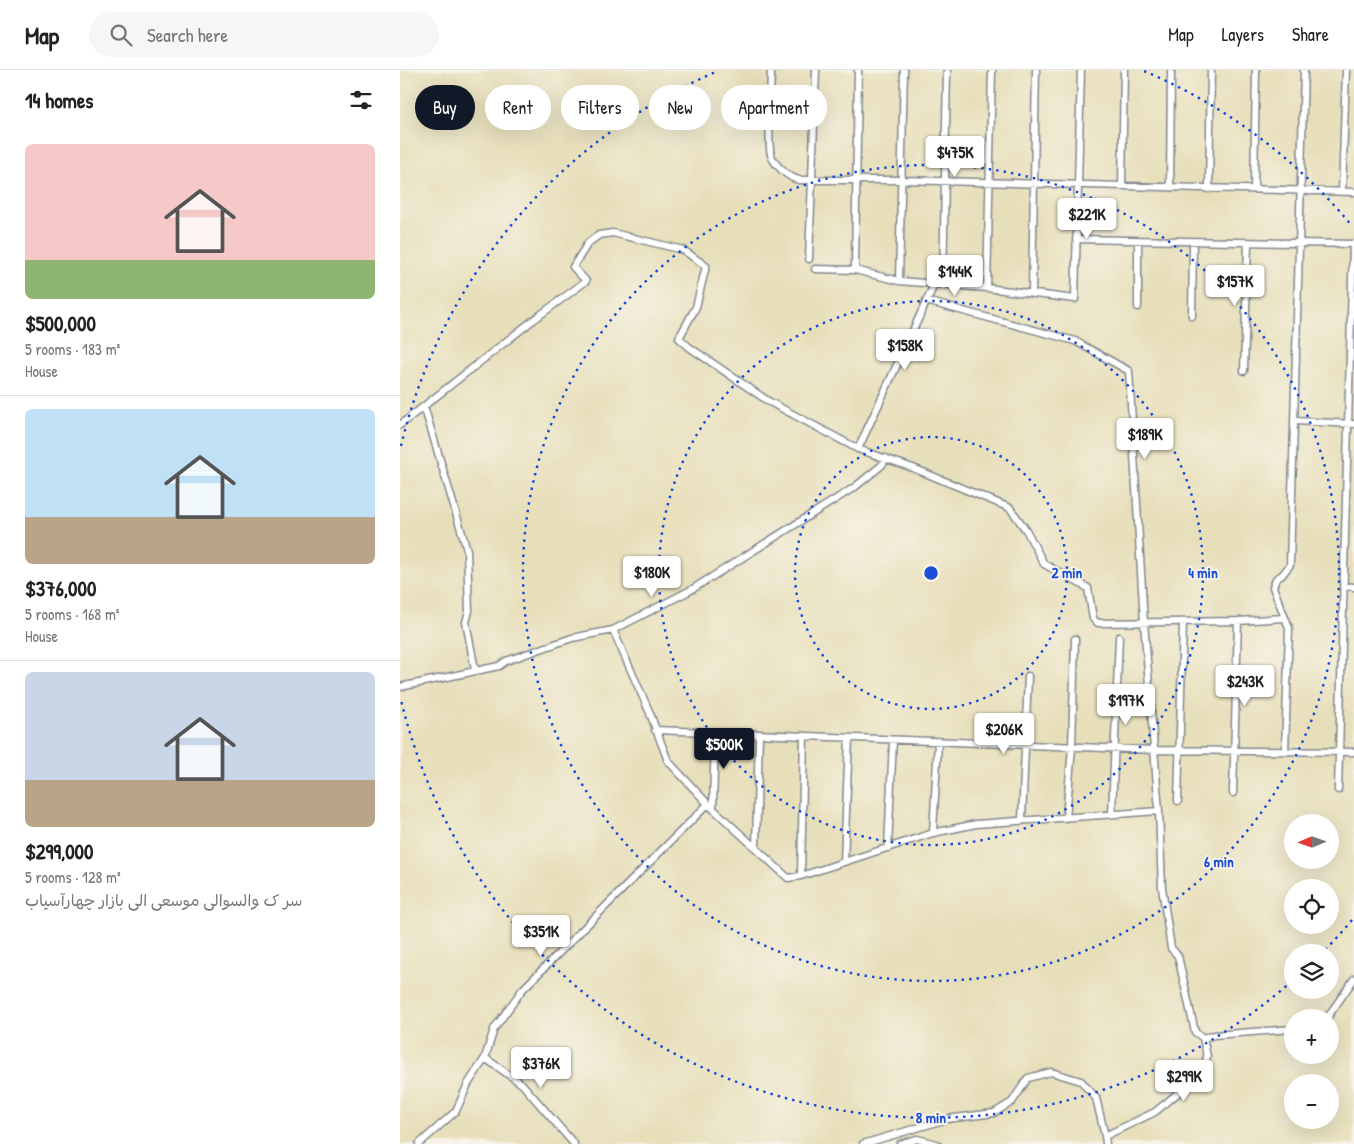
<!DOCTYPE html>
<html lang="en">
<head>
<meta charset="utf-8">
<style>
  body { margin:0; font-family:"Patrick Hand","Playpen Sans Arabic",sans-serif; background:#f6f6f6; color:#222; height:100vh; display:flex; flex-direction:column; font-size:19px; white-space:nowrap }
  * { box-sizing:border-box; margin:0 }
  p { font-size:16px; color:#767676 }
  .icon { flex:none; width:28px; height:28px; fill:none; stroke:currentColor; stroke-width:2; stroke-linecap:round; stroke-linejoin:round }
  .map { position:relative; flex:1; overflow:hidden }
  .side { display:flex; flex-direction:column; background:#fff; width:400px }
  .side>* { flex:none }
  .banner { position:absolute; left:15px; top:15px; width:475px; height:45px; display:flex; gap:10px }
  .needle { width:32px; rotate:268deg }
  .fabs { position:absolute; left:884px; top:744px; display:grid; gap:10px }
  .fabs a { display:grid; place-items:center; width:55px; height:55px; border-radius:50%; background:#fff; box-shadow:0 5px 20px #0002; font-size:25px }
  .price { position:absolute; translate:-50% -42px; padding:0 11px; border-radius:5px; background:#fff; color:#222; font-size:16px; line-height:32px; filter:drop-shadow(0 1px 2px #0008) }
  .price::after { content:''; position:absolute; left:50%; top:30px; width:15px; height:11px; margin-left:-8px; background:inherit; clip-path:polygon(0 0,100% 0,50% 100%) }
  .price.active { background:#111827; color:#fff }
  ul { padding:0; list-style:none }
  li { display:grid; align-content:center; gap:10px; height:265px; padding:0 25px }
  li+li { border-top:1px solid #e0e0e0 }
  li span { display:grid; place-items:center; height:155px; border-radius:8px; color:#555 }
  li>.icon { margin-inline-start:auto }
  span .icon { width:90px; height:90px; fill:#fffc; stroke-width:1 }
  li b { font-size:21px }
  h2 { display:flex; justify-content:space-between; align-items:center; height:60px; padding:0 25px; font-size:21px }
  .tag { padding:0 18px; border-radius:22px; background:#fff; box-shadow:0 5px 20px #0002; font-size:18px; line-height:45px }
  .tag.active { background:#111827; color:#fff }
  header { display:flex; align-items:center; gap:30px; box-sizing:border-box; height:70px; padding:0 25px; background:#fff; border-bottom:1px solid #e0e0e0 }
  header strong { font-size:24px }
  nav { display:flex; gap:28px; margin-inline-start:auto; font-size:18px }
  .search { width:350px; height:45px; background:#f6f6f6; display:flex; align-items:center; gap:12px; box-sizing:border-box; padding:0 18px; border-radius:28px; color:#767676; font-size:19px }
  main { display:flex; flex:1; min-height:0 }
  .map>svg:first-child { display:block }
</style>
</head>
<body>
<header>
<strong>Map</strong>
<div class="search"><svg class="icon" aria-label="search" viewBox="0 0 24 24"><circle cx="10" cy="10" r="6"/><path d="M15 15l6 6"/></svg>Search here</div>
<nav><a>Map</a><a>Layers</a><a>Share</a></nav>
</header>
<main>
<section class="side">
<h2>14 homes<svg class="icon" aria-label="filters" viewBox="0 0 24 24"><path d="M4 7h16M4 17h16"/><circle cx="9" cy="7" r="2"/><circle cx="15" cy="17" r="2"/></svg></h2>
<ul>
<li><span style="background:linear-gradient(#f6c9c9 75%,#8fb573 0)"><svg class="icon" aria-label="home" viewBox="0 0 24 24"><path d="M3 11l9-7 9 7M6 9v11h12V9"/></svg></span><div><b>$500,000</b><p>5 rooms · 183 m²</p><p>House</p></div></li>
<li><span style="background:linear-gradient(#bfe0f5 70%,#b9a48a 0)"><svg class="icon" aria-label="home" viewBox="0 0 24 24"><path d="M3 11l9-7 9 7M6 9v11h12V9"/></svg></span><div><b>$376,000</b><p>5 rooms · 168 m²</p><p>House</p></div></li>
<li><span style="background:linear-gradient(#c9d6e8 70%,#b9a48a 0)"><svg class="icon" aria-label="home" viewBox="0 0 24 24"><path d="M3 11l9-7 9 7M6 9v11h12V9"/></svg></span><div><b>$299,000</b><p>5 rooms · 128 m²</p><p>سر ک والسوالی موسعی الی بازار چهارآسیاب</p></div></li>
</ul>
</section>
<div class="map">
<svg width="954" height="1074" viewBox="0 0 954 1074">
  <rect width="100%" height="100%" fill="#f7f3e8"/>
  <filter id="ink" filterUnits="userSpaceOnUse"><feTurbulence type="fractalNoise" baseFrequency=".02" numOctaves="2"/><feDisplacementMap in="SourceGraphic" scale="10" xChannelSelector="R" yChannelSelector="G"/><feConvolveMatrix kernelMatrix="1 2 1 2 8 2 1 2 1" color-interpolation-filters="sRGB"/></filter>
  <filter id="wash" filterUnits="userSpaceOnUse"><feTurbulence type="fractalNoise" baseFrequency=".0096" numOctaves="4" result="noise"/><feDisplacementMap in="SourceGraphic" scale="20" xChannelSelector="R" yChannelSelector="G"/><feGaussianBlur stdDeviation="1.12" result="paint"/><feColorMatrix in="noise" values="0 0 0 0 0 0 0 0 0 0 0 0 0 0 0 0 0 1.4 0 .05"/><feComposite in="paint" operator="in"/></filter>
  <g filter="url(#wash)">
    <rect width="100%" height="100%" fill="#e7dfba"/>
  </g>
  <g filter="url(#ink)">
    <g fill="none" stroke-linecap="round" stroke-linejoin="round">
      <!-- minor casing -->
      <g stroke="#81878c" stroke-width="9">
        <path id="minor" d="M 371,0 C 371,16 367,73 371,85 C 375,96 389,108 399,110 L 501,110 L 954,122
          M 722,116 L 724,0
          M 770,117 L 771,0
          M 809,119 L 811,0
          M 854,119 L 856,0
          M 942,122 L 946,0
          M 676,169 L 954,174
          M 409,189 L 416,0
          M 415,199 L 455,200 L 499,211 L 587,218 L 675,229 L 681,0
          M 455,200 L 458,0
          M 499,211 L 504,0
          M 543,216 L 547,0
          M 587,218 L 592,0
          M 632,224 L 636,0
          M 526,231 L 675,271 L 729,301 L 744,552 L 759,741 L 762,818 L 771,878 L 778,886 L 795,962 L 803,968
          M 738,237 L 738,171
          M 792,246 L 793,173
          M 844,301 L 848,174
          M 24,336 L 67,480 L 69,541 L 66,552 L 75,600
          M 895,351 L 954,354
          M 0,355 L 132,251 L 186,211 L 173,197 L 188,173 L 199,165 L 213,163 L 283,180 L 306,196 L 296,237 L 279,268 L 289,277 L 368,331 L 458,379 L 513,398 L 610,438 L 626,460 L 644,494 L 688,518 L 693,549 L 698,553 L 838,551 L 884,548
          M 458,379 L 534,215
          M 943,516 L 954,517
          M 213,560 L 249,641 L 268,691 L 308,734 L 388,808 L 401,806 L 533,763 L 576,754 L 759,741
          M 0,617 L 99,596 L 106,591 L 172,568 L 213,560 L 291,520 L 455,417 L 482,395 L 486,388
          M 255,660 L 755,680 L 954,682
          M 885,681 L 889,558 L 873,517 L 876,509 L 882,505 L 890,495 L 904,0
          M 938,720 L 953,174
          M 833,723 L 838,551
          M 778,731 L 783,552
          M 313,738 L 315,663
          M 712,744 L 719,567
          M 666,748 L 672,677 L 675,569
          M 622,750 L 628,606
          M 533,763 L 538,671
          M 356,776 L 359,664
          M 488,778 L 493,670
          M 444,792 L 449,668
          M 401,806 L 404,666
          M 927,948 L 954,909
          M 803,968 L 814,965 L 892,959
          M 85,988 L 122,1014 L 174,1074
          M 19,1074 L 56,1041 L 68,1014 L 85,988 L 94,959 L 122,920 L 308,734
          M 463,1074 L 547,1049 L 594,1043 L 612,1032 L 628,1008 L 651,1002 L 681,1011 L 696,1028 L 705,1066
          M 500,1074 L 517,1069 L 537,1074
          M 706,1074 L 705,1066 L 755,1042 L 778,1023 L 805,996 L 807,986 L 803,968"/>
      </g>
      <!-- minor -->
      <use href="#minor" stroke="#fff" stroke-width="6"/>
    </g>
  </g>
  <!-- distance rings -->
  <g fill="none" stroke="#1d4ed8" stroke-width="2.5" stroke-dasharray="2.5 5">
    <circle cx="531" cy="503" r="136"/>
    <circle cx="531" cy="503" r="272"/>
    <circle cx="531" cy="503" r="408"/>
    <path d="M952 850A545 545 0 0 1 923 882M892 911A545 545 0 0 1 1 630M1 376A545 545 0 0 1 318 1M744 1A545 545 0 0 1 952 156"/>
  </g>
  <circle cx="531" cy="503" r="8" fill="#1d4ed8" stroke="#f7f3e8" stroke-width="2.5"/>
  <g font-size="15" text-anchor="middle" font-weight="bold" fill="#1d4ed8" stroke="#f7f3e8" stroke-width="4" stroke-linejoin="round" paint-order="stroke">
    <text x="667" y="508">2 min</text>
    <text x="803" y="508">4 min</text>
    <text x="819" y="797">6 min</text>
    <text x="531" y="1053">8 min</text>
  </g>
</svg>
<div class="fabs">
<a><svg class="needle" viewBox="-14 -14 28 28"><path d="M0-13l5 13h-10z" fill="#e53935"/><path d="M0 13l5-13h-10z" fill="#767676"/></svg></a>
<a><svg class="icon" aria-label="locate" viewBox="0 0 24 24"><circle cx="12" cy="12" r="6"/><path d="M12 2v4M12 18v4M2 12h4M18 12h4"/></svg></a>
<a><svg class="icon" aria-label="layers" viewBox="0 0 24 24"><path d="M12 4l9 5-9 5-9-5zM3 14l9 5 9-5"/></svg></a>
<a>+</a>
<a>−</a>
</div>
<b class="price" style="left:555px;top:108px">$475K</b>
<b class="price" style="left:687px;top:170px">$221K</b>
<b class="price" style="left:555px;top:227px">$144K</b>
<b class="price" style="left:835px;top:237px">$157K</b>
<b class="price" style="left:505px;top:301px">$158K</b>
<b class="price" style="left:745px;top:390px">$189K</b>
<b class="price" style="left:252px;top:528px">$180K</b>
<b class="price" style="left:845px;top:637px">$243K</b>
<b class="price" style="left:726px;top:656px">$197K</b>
<b class="price" style="left:604px;top:685px">$206K</b>
<b class="price active" style="left:324px;top:700px">$500K</b>
<b class="price" style="left:141px;top:887px">$351K</b>
<b class="price" style="left:141px;top:1019px">$376K</b>
<b class="price" style="left:784px;top:1032px">$299K</b>
<div class="banner">
<a class="tag active">Buy</a>
<a class="tag">Rent</a>
<a class="tag">Filters</a>
<a class="tag">New</a>
<a class="tag">Apartment</a>
</div>
</div>
</main>
</body>
</html>
